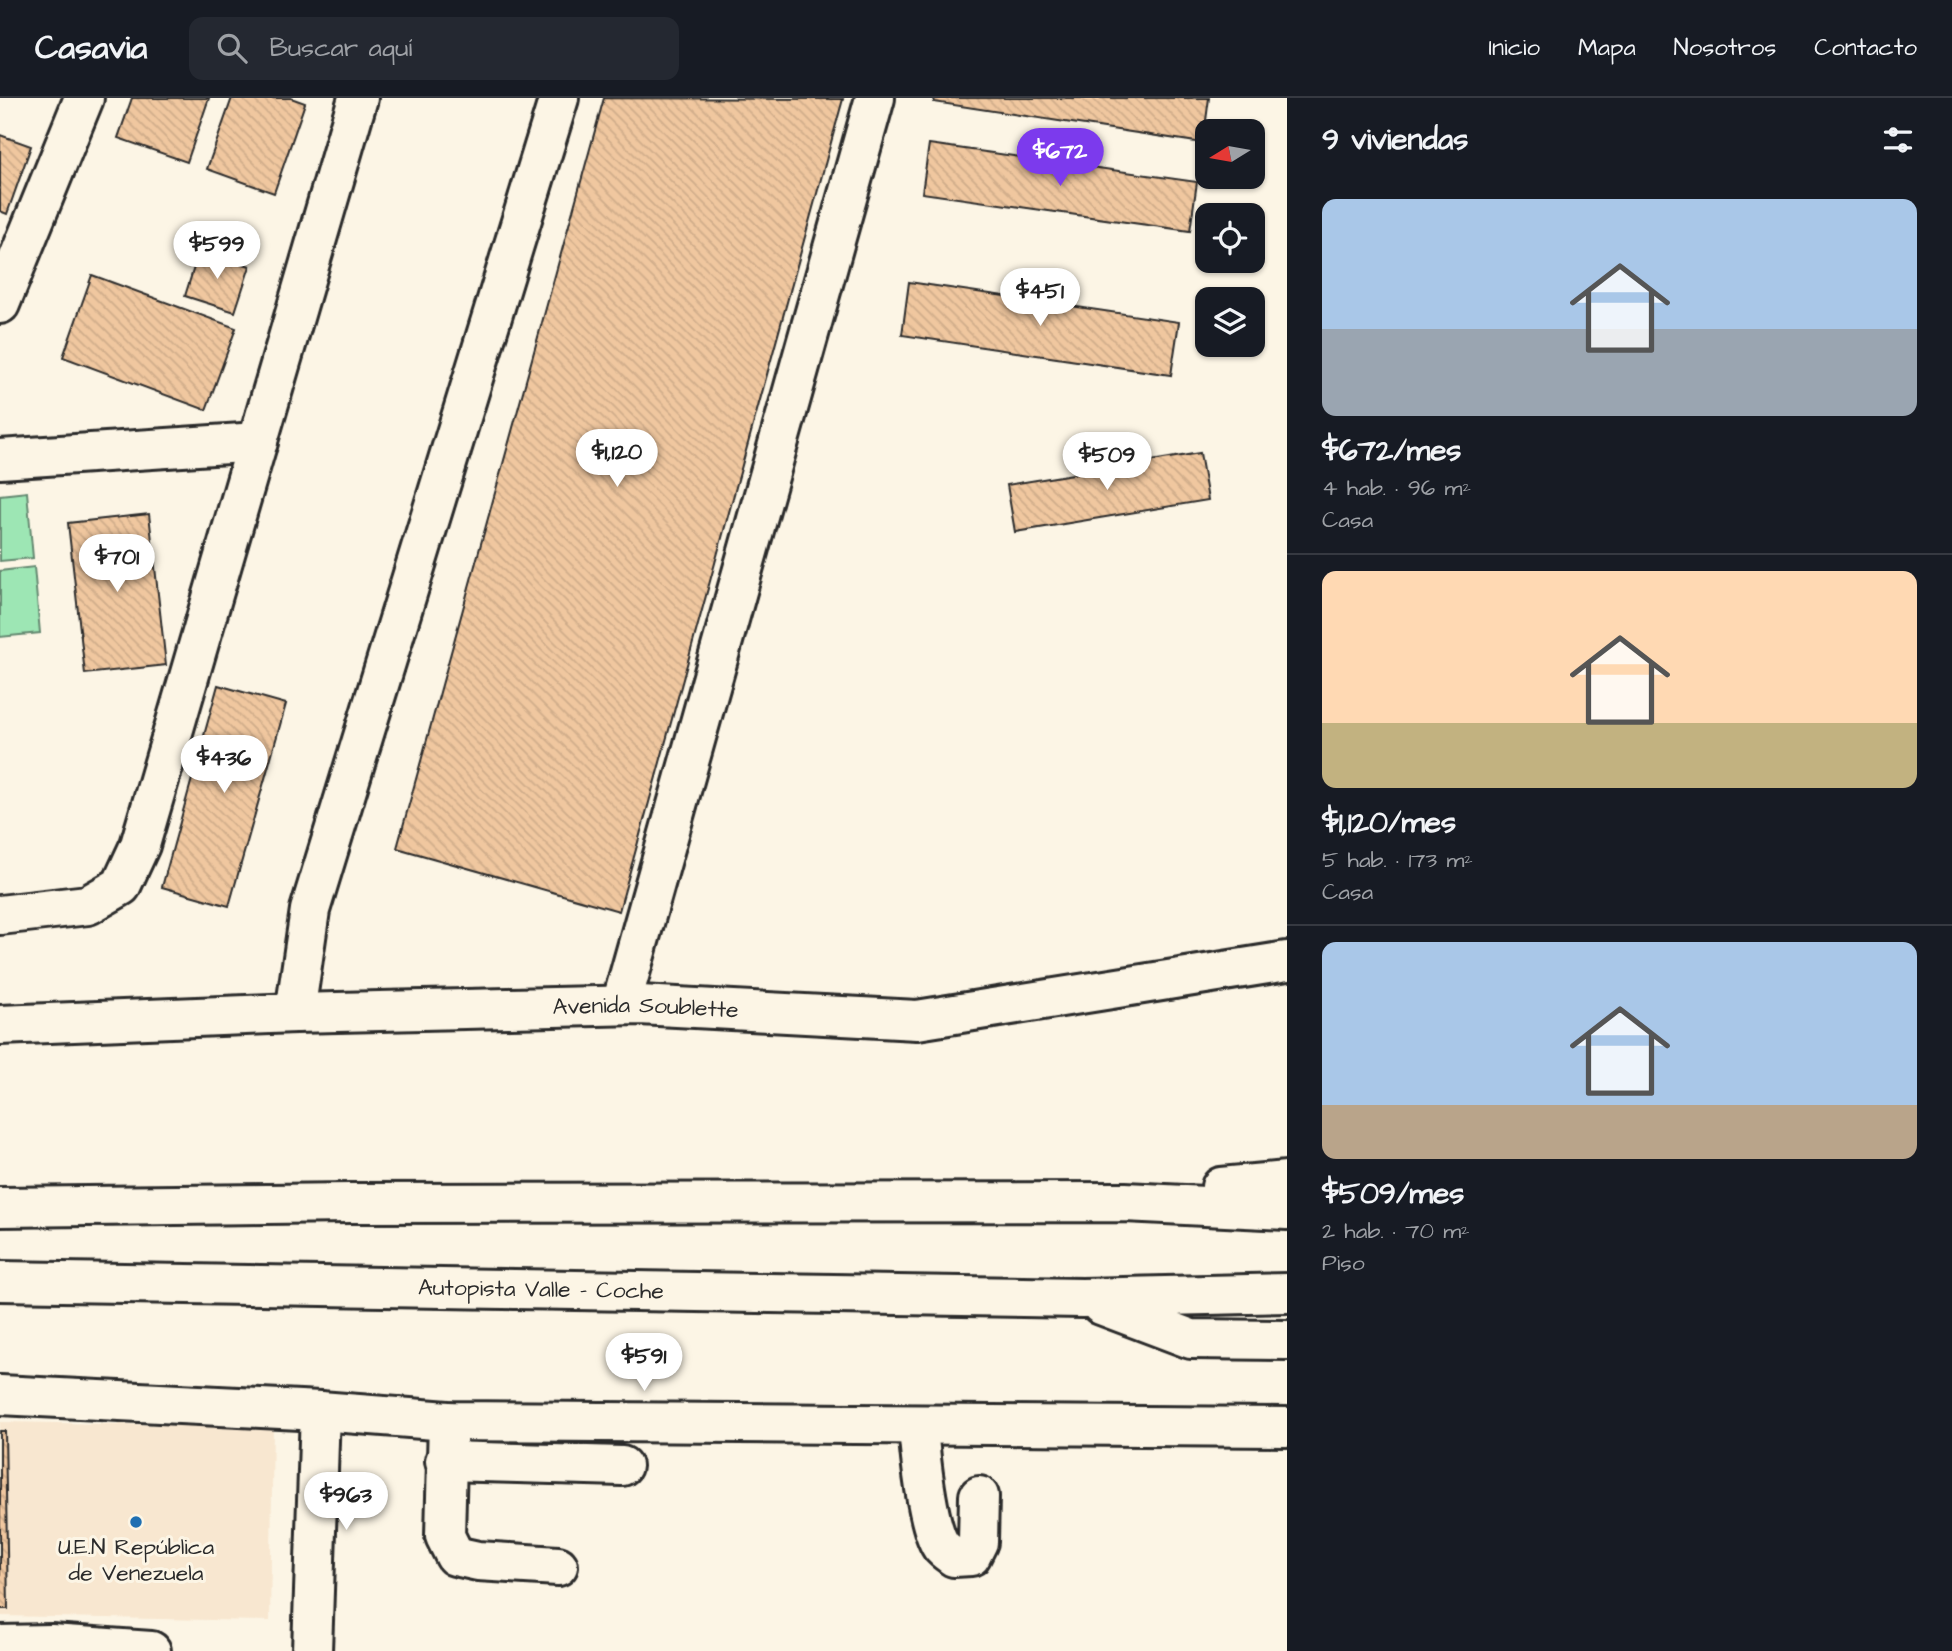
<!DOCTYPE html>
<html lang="es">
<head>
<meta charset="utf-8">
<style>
  body { margin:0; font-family:"Architects Daughter",sans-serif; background:#242831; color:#f1f3f6; height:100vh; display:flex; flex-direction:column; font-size:26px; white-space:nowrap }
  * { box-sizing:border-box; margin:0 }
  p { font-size:23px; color:#9ea1a6 }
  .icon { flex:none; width:38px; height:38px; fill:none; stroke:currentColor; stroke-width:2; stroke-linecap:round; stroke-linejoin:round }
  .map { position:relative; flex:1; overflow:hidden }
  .details { display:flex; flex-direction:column; background:#171b24; width:665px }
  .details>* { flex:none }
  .needle { width:46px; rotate:259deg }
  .fabs { position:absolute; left:1195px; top:21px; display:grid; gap:14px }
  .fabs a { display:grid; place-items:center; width:70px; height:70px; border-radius:14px; background:#171b24; box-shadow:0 2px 5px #0004; font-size:35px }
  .price { position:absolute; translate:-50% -60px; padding:0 16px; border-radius:24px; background:#fff; color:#222; font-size:23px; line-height:46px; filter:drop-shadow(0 2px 4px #0008) }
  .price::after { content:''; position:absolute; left:50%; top:42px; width:21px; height:16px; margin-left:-10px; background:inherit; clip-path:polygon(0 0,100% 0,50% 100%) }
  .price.selected { background:#7c3aed; color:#fff }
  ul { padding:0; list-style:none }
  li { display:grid; align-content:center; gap:14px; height:371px; padding:0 35px }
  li+li { border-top:2px solid #363941 }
  li span { display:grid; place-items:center; height:217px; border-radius:14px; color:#555 }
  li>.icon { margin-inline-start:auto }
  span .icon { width:126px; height:126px; fill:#fffc; stroke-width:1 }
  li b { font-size:30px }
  h2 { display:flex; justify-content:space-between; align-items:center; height:84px; padding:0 35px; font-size:30px }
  header { display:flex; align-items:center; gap:42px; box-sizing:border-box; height:98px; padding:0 35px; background:#171b24; border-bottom:2px solid #363941 }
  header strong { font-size:33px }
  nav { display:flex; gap:38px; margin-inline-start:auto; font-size:24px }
  .search { width:490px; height:63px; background:#242831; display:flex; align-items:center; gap:18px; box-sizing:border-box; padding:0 24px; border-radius:14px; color:#9ea1a6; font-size:26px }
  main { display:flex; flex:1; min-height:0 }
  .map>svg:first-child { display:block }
</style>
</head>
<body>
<header>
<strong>Casavia</strong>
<div class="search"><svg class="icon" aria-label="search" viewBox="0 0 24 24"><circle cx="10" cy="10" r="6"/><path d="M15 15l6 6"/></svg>Buscar aquí</div>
<nav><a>Inicio</a><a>Mapa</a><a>Nosotros</a><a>Contacto</a></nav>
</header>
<main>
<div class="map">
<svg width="1287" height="1553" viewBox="0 0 1287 1553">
  <defs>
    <pattern id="building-back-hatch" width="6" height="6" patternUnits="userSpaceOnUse" patternTransform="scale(1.75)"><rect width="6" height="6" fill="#f0c79f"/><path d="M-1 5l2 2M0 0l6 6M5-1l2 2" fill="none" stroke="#ceab89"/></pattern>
  </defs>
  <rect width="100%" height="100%" fill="#fcf5e5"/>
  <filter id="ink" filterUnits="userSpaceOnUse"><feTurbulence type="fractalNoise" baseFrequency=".0143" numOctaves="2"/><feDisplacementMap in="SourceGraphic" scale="14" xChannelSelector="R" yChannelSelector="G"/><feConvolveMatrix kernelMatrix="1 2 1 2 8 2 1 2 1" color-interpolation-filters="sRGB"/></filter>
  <g filter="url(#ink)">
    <!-- built -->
    <path fill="#f8e7d0" d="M 0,1324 L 273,1329 L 270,1523 L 0,1518 Z"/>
    <!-- garden -->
    <path fill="#9de6b4" stroke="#648870" stroke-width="2" d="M 27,394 L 33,460 L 0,463 L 0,397 Z
      M 34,469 L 40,535 L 0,539 L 0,473 Z"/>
    <!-- building -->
    <path fill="url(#building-back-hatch)" stroke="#2b2b2b" stroke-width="2" d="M 132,0 L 209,0 L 187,64 L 118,40 Z
      M 232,0 L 291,0 L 305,5 L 274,95 L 207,71 Z
      M 604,0 L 843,1 L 619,813 L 397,750 Z
      M 935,0 L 1209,0 L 1203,45 L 934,4 Z
      M 0,37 L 31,48 L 7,116 L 0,113 Z
      M 929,46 L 1197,84 L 1190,133 L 922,95 Z
      M 199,153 L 250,168 L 235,214 L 185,198 Z
      M 92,177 L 236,230 L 206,312 L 63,259 Z
      M 909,184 L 1179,224 L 1171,277 L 902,237 Z
      M 1200,355 L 1208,402 L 1015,434 L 1007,387 Z
      M 149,416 L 166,567 L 85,576 L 68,425 Z
      M 218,587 L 286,606 L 229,808 L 162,789 Z
      M 0,1333 L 5,1333 L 8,1511 L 0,1511 Z"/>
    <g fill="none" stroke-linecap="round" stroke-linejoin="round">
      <!-- minor casing -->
      <g stroke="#2b2b2b" stroke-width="44">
        <g id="minor">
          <path d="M 0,206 L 84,0"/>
          <path d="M 0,361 L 258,344"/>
          <path d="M 0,817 L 88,807 L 121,788 L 140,747 L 358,0"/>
          <path d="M 621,907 L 875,0"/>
          <path d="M 295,915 L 310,812 L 559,0"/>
          <path id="s1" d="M 0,927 L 295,915 L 640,907 L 917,922 L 1287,863"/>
          <path d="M 0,1297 L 320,1313 L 448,1323 L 1287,1329"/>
          <path d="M 448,1323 L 445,1438 L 455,1458 L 478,1463 L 558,1468"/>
          <path d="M 918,1328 C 920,1355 927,1427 941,1448 C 944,1452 950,1456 954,1459 L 971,1458 L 978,1444 L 979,1398"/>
          <path d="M 445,1363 L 622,1368"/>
          <path d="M 312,1553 L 320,1313"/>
        </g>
      </g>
      <!-- major casing -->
      <g stroke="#2b2b2b" stroke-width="44">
        <path id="major" d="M 0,1547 L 51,1546 L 151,1553"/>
      </g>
      <!-- highway casing -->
      <g stroke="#2b2b2b" stroke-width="44">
        <g id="highway">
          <path d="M 1221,1089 L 1287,1083"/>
          <path d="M 0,1109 L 350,1105 L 1125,1104 L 1287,1112"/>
          <path id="s2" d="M 0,1183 L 1082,1200 L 1287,1195"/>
          <path d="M 1101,1207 L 1191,1241 L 1287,1242"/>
        </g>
      </g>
      <!-- minor -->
      <use href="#minor" stroke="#fcf5e5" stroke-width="38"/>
      <!-- major -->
      <use href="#major" stroke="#fcf5e5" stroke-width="38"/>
      <!-- highway -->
      <use href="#highway" stroke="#fcf5e5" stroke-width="38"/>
    </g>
  </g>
  <!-- markers -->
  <circle fill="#1f6fb2" stroke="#fcf5e5" stroke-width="2.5" cx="136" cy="1424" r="7"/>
  <g text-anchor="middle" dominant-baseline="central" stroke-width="6" stroke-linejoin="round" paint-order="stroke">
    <!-- street labels -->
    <g font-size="23" fill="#2b2b2b" stroke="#fcf5e5">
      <text stroke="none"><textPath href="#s1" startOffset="646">Avenida Soublette</textPath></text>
      <text stroke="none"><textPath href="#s2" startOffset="541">Autopista Valle - Coche</textPath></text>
    </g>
    <!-- poi labels -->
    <g font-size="23" fill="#2b2b2b" stroke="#fcf5e5">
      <text x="136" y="1449">U.E.N República<tspan x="136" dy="26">de Venezuela</tspan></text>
    </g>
  </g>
</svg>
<div class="fabs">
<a><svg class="needle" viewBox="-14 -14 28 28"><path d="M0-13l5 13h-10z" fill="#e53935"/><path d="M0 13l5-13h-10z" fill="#9ea1a6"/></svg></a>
<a><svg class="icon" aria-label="locate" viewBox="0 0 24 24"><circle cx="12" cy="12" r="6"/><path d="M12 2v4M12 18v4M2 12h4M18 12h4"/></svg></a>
<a><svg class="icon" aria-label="layers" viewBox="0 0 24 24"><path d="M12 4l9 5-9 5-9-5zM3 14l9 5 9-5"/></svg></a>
</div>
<b class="price selected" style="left:1060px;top:90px">$672</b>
<b class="price" style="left:217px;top:183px">$599</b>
<b class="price" style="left:1040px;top:230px">$451</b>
<b class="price" style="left:617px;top:391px">$1,120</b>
<b class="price" style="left:1107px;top:394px">$509</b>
<b class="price" style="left:117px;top:496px">$701</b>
<b class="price" style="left:224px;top:697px">$436</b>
<b class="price" style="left:644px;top:1295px">$591</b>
<b class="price" style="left:346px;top:1434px">$963</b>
</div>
<section class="details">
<h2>9 viviendas<svg class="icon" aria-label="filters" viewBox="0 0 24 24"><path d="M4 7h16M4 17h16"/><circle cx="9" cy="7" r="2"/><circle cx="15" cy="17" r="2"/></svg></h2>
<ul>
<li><span style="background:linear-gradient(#a9c7e8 60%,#9aa5b1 0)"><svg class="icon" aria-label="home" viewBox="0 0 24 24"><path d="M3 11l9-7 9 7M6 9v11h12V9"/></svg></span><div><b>$672/mes</b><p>4 hab. · 96 m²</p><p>Casa</p></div></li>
<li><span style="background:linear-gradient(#ffd9b3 70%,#c2b280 0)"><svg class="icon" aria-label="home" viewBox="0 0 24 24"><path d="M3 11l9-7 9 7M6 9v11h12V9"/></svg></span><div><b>$1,120/mes</b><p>5 hab. · 173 m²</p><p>Casa</p></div></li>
<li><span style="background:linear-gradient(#a9c7e8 75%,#b9a48a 0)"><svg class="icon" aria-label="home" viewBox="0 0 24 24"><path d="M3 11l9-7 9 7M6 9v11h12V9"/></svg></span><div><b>$509/mes</b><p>2 hab. · 70 m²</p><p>Piso</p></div></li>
</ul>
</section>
</main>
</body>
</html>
